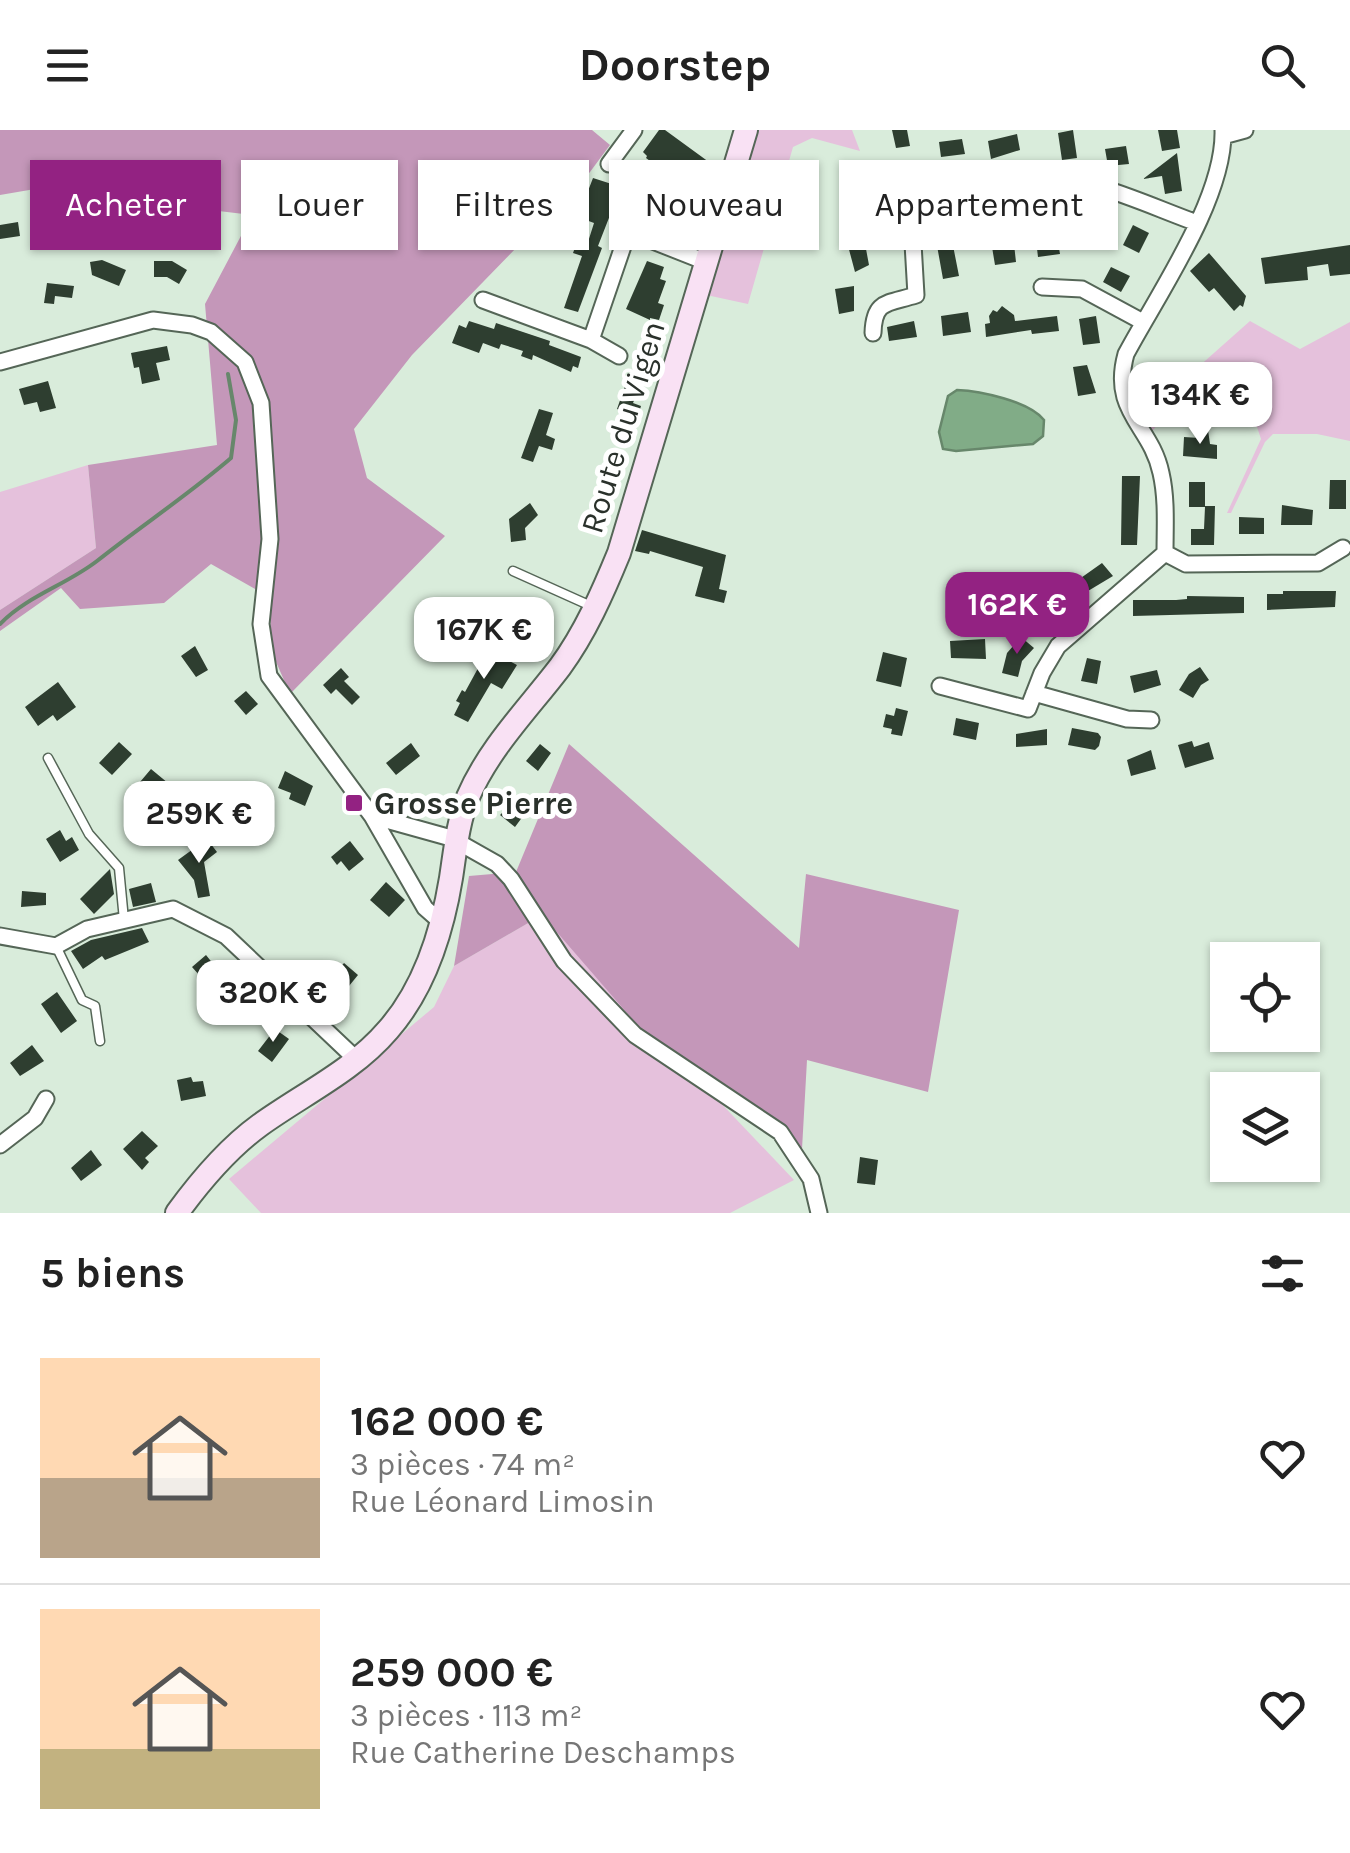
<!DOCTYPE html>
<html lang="fr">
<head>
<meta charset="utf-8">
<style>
  body { margin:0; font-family:Karla,sans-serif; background:#f2f2f2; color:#222; height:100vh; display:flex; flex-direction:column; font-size:38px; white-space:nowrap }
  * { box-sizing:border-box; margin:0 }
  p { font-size:32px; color:#767676 }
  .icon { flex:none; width:55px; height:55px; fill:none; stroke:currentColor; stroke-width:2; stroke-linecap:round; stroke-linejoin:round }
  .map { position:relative; height:1083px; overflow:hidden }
  .side { display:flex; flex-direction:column; background:#fff; flex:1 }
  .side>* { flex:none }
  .guide { position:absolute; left:30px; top:30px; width:1290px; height:90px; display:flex; gap:20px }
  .fabs { position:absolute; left:1210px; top:812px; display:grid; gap:20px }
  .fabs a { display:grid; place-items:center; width:110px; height:110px; border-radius:0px; background:#fff; box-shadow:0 2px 8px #0004; font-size:50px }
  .price { position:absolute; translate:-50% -85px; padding:0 22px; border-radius:20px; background:#fff; color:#222; font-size:32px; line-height:65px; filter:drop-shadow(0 2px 5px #0008) }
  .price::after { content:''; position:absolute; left:50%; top:60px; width:30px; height:22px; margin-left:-15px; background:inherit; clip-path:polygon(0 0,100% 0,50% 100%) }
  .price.current { background:#932282; color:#fff }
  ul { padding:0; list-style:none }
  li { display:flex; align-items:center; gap:30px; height:250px; padding:0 40px }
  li+li { border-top:2px solid #e0e0e0 }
  li span { display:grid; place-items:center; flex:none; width:280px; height:200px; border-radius:0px; color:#555 }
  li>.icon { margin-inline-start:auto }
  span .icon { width:120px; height:120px; fill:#fffc; stroke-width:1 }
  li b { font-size:42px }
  h2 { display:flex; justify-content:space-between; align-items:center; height:120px; padding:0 40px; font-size:42px }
  .pill { padding:0 35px; border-radius:0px; background:#fff; box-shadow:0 2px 8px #0004; font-size:35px; line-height:90px }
  .pill.current { background:#932282; color:#fff }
  header { display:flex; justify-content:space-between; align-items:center; height:130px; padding:0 40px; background:#fff; font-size:45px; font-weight:700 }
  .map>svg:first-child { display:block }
</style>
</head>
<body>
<header><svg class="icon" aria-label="menu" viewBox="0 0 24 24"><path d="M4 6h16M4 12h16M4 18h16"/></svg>Doorstep<svg class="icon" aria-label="search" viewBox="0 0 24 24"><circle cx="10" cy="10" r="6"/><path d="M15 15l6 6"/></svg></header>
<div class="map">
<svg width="1350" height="1083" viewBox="0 0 1350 1083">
  <rect width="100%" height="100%" fill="#d9ecdb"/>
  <!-- green -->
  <path fill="#e5c1dc" d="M 748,0 L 852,0 L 860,21 L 812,8 L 793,17 L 748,174 L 711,166 L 701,169 Z
    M 1250,191 L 1300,219 L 1350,192 L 1350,311 L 1317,304 L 1273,304 L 1265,312 L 1231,383 L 1227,383 L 1261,309 L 1257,297 L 1157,295 L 1151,303 L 1143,286 Z
    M 88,335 L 96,418 L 0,480 L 0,362 Z
    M 542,785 L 794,1050 L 730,1083 L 261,1083 L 229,1049 L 434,877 L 454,836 Z"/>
  <!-- forest -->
  <path fill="#c497b9" d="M 0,0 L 592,0 L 610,15 L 590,42 L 412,225 L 354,299 L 367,348 L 445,406 L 290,564 L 270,518 L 271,468 L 211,434 L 164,473 L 80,479 L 61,458 L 0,501 L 0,480 L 96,418 L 88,335 L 217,315 L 205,174 L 252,85 L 35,59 L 0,65 Z
    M 569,614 L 799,818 L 806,744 L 959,780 L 928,962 L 807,930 L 802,1019 L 784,994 L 640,898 L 542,785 L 454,836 L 469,746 L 516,742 Z"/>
  <!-- water -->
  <path fill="#81ac87" stroke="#67876b" stroke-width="2.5" d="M 957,260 C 980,261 1029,271 1044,290 L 1043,306 L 1033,314 L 956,321 L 943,319 L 939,302 L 948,266 Z"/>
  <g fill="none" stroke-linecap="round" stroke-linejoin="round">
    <!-- stream -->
    <path stroke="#67876b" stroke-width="4" d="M 0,494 C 27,466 66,455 97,431 C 141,396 188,365 231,328 L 236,290 L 228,244"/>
  </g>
  <!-- building -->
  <path fill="#2e3e30" d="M 659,0 L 665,0 L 713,35 L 712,38 L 716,41 L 700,64 L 695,61 L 693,63 L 646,28 L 647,26 L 643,22 Z
    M 892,0 L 907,0 L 910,16 L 896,18 Z
    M 1073,0 L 1077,28 L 1062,30 L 1058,3 Z
    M 1158,0 L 1177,0 L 1180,18 L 1162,21 Z
    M 1017,4 L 1020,20 L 991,29 L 988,11 Z
    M 962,9 L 965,24 L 941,27 L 939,12 Z
    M 1126,16 L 1129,34 L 1108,36 L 1105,19 Z
    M 1177,23 L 1182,61 L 1165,64 L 1162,46 L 1143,49 Z
    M 864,34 L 868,64 L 864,64 L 873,102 L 863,103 L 869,135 L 855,142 L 847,112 L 852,111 L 847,79 L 852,78 L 848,37 Z
    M 593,48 L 621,57 L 598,116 L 602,118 L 578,182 L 564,178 L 582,126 L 573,123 L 578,109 L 588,112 L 594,93 L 578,87 Z
    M 947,85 L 959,146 L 943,149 L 936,110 L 931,111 L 929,96 L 932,96 L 930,87 Z
    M 18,92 L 20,106 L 0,109 L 0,95 Z
    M 1084,92 L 1104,102 L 1096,118 L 1076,108 Z
    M 1133,95 L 1149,103 L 1139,123 L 1123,115 Z
    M 1056,100 L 1060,124 L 1038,127 L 1036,110 L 1045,108 L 1045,102 Z
    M 1014,114 L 1016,132 L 995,135 L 992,117 Z
    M 1350,115 L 1350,144 L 1330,146 L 1328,134 L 1307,137 L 1308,150 L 1265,154 L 1261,128 Z
    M 1209,123 L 1246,166 L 1243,177 L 1240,175 L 1234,181 L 1214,158 L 1209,162 L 1190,141 Z
    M 102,130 L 126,140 L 119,156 L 92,145 L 90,132 Z
    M 154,131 L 172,131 L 187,140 L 179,154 L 167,147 L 154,147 Z
    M 647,131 L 664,137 L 660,149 L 666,151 L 658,173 L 664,175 L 659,190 L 650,188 L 650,190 L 626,179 Z
    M 1111,137 L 1130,146 L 1121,162 L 1103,152 Z
    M 47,153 L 74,156 L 72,168 L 55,166 L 54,174 L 44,173 Z
    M 854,156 L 854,181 L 839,184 L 835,159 Z
    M 1002,176 L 1014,185 L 1015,191 L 1057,186 L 1059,201 L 1032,204 L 1031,200 L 986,207 L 985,194 L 990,193 L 989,186 L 993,180 L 997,182 Z
    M 968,182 L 971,202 L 943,206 L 941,186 Z
    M 1096,186 L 1100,213 L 1083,215 L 1079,189 Z
    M 469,191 L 494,199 L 496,193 L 550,211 L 549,215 L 581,227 L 578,238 L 573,236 L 571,242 L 533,225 L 532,230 L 521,226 L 523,221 L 501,214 L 499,219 L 483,213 L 479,223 L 452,213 L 459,195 L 466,198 Z
    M 914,191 L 917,207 L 889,211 L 887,197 Z
    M 167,216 L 170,230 L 156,233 L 160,250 L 142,254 L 139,237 L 134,238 L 131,223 Z
    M 1087,235 L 1096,263 L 1078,266 L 1073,237 Z
    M 48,251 L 56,278 L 40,282 L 37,272 L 24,275 L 19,259 Z
    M 625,256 L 638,261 L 633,273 L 641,276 L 638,286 L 617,279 Z
    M 539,279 L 553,283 L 546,305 L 555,309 L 552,320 L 539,316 L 533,332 L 521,328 Z
    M 1201,300 L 1208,300 L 1210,314 L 1217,315 L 1217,329 L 1183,326 L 1184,307 L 1200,308 L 1200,311 Z
    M 1122,346 L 1140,346 L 1137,415 L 1121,415 Z
    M 1330,350 L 1346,350 L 1346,379 L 1329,379 Z
    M 1189,352 L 1205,352 L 1205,376 L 1215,376 L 1214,415 L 1191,415 L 1191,399 L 1204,399 L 1205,377 L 1189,377 Z
    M 530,373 L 538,385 L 525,398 L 526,410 L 511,412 L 509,389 Z
    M 1282,375 L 1313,380 L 1312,395 L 1281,395 Z
    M 1239,387 L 1264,388 L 1264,404 L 1239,404 Z
    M 642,400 L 726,425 L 719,459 L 727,461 L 724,473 L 695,466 L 703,437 L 650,421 L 649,424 L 635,421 Z
    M 1102,433 L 1113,446 L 1088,461 L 1078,450 Z
    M 1283,461 L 1336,461 L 1335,477 L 1267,480 L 1267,464 L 1283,464 Z
    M 1187,466 L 1244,467 L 1244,483 L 1133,486 L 1133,470 L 1176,470 L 1187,469 Z
    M 542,492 L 552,498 L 543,514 L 533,509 Z
    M 1021,507 L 1034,518 L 1022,531 L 1018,547 L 1002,543 L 1007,523 Z
    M 985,509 L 986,529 L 951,528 L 950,511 Z
    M 195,516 L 208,540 L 196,547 L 181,526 Z
    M 484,518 L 517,535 L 502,559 L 491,553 L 468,592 L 454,585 L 460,573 L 456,571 L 462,560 L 465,562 L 482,531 L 478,529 Z
    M 883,522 L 907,528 L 901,557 L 876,551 Z
    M 1087,528 L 1101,531 L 1097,554 L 1081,551 Z
    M 1200,537 L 1209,550 L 1201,555 L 1193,568 L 1179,560 L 1189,544 Z
    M 341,538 L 349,547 L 344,551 L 360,567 L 352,575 L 336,559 L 331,564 L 323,555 Z
    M 1157,540 L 1161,555 L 1134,563 L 1130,546 Z
    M 58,552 L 76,577 L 57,591 L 53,585 L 38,596 L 25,577 Z
    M 246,561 L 258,574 L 246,585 L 234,571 Z
    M 896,578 L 908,581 L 902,606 L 891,604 L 892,599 L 883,597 L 886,584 L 894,586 Z
    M 956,588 L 979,593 L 976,610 L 953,605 Z
    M 1072,598 L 1098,603 L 1101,607 L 1099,616 L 1095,620 L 1068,615 Z
    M 1047,599 L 1047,615 L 1016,617 L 1016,604 Z
    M 1192,611 L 1194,617 L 1209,612 L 1214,629 L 1185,638 L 1178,615 Z
    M 119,612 L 132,624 L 112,645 L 99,633 Z
    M 411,613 L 420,626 L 396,645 L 386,633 Z
    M 540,614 L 551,623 L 538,641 L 526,631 Z
    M 1151,620 L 1156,639 L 1131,646 L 1127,630 Z
    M 151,639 L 180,663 L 167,679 L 145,661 L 147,659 L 140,652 Z
    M 285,641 L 313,656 L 305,676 L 289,669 L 291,663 L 278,658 Z
    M 517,668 L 529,678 L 515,697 L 500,685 Z
    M 60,700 L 66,711 L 72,707 L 79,720 L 60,732 L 46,709 Z
    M 207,709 L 217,722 L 204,732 L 210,766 L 198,768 L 194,750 L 178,730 Z
    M 350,711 L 364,729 L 349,741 L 341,731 L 337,735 L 331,727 Z
    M 110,739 L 114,764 L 94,784 L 80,769 Z
    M 386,752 L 405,770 L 389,787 L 370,770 Z
    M 151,753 L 156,772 L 133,777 L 129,759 Z
    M 22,761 L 46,763 L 46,775 L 21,777 Z
    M 142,798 L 149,812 L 105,830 L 102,826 L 83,839 L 71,821 L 91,810 Z
    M 206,825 L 218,840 L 231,845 L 225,862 L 208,855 L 192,837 Z
    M 344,833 L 358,845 L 340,867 L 326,855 Z
    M 57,862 L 77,891 L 61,903 L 41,874 Z
    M 275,899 L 289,909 L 272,932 L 258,921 Z
    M 32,915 L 44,931 L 20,946 L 10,933 Z
    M 191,947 L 193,952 L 203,951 L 206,966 L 181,971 L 177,950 Z
    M 142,1001 L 158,1016 L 145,1028 L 149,1032 L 142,1040 L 123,1019 Z
    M 91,1020 L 102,1035 L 81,1051 L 71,1038 Z
    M 860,1027 L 878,1030 L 875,1055 L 857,1053 Z"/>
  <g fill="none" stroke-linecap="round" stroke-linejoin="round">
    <!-- lane casing -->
    <g stroke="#556657" stroke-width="11">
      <path id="lane" d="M 513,441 L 591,476
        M 48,628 L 89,704 L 119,738 L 124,790
        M 56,816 L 82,870 L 95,876 L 100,911"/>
    </g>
    <!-- street casing -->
    <g stroke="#556657" stroke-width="19">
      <path id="street" d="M 1223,0 C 1225,68 1158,164 1126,224 C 1110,282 1151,295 1161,343 C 1167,369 1165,397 1165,423 L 1186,434 L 1318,433 L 1343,418
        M 1223,6 L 1245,0
        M 609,34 L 634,0
        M 630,102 L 706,132
        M 1042,157 L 1082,159 L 1143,192
        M 483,170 L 591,210 L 619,226
        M 873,203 C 874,170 887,174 916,165 L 911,79 L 914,56 C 954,63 991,47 1031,47 C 1088,45 1144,74 1197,93
        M 591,210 L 633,87
        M 0,232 L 153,190 L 192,195 L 211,202 L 245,232 L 261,273 L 270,409 L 261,494 L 269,546 L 372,686 L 425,778 L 442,793
        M 940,556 L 1028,579 L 1042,543 L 1058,516 L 1165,423
        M 1034,563 L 1127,589 L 1151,590
        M 372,686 L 451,708 L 497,734 L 511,749 L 564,831 L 635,905 L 780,1002 L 811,1049 L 819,1083
        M 0,806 L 56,816 L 87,799 L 173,779 L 226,806 L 356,929
        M 0,1015 L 35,988 L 46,969"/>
    </g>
    <!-- secondary casing -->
    <g stroke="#556657" stroke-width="26">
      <path id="secondary" d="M 177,1083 C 201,1050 227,1019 260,995 C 303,964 353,941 388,900 C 425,858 442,803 451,748 C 455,722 458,691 468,667 C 489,618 528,579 560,537 C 585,503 603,462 619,423 L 746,0"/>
    </g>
    <!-- lane -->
    <use href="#lane" stroke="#fff" stroke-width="8"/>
    <!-- street -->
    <use href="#street" stroke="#fff" stroke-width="15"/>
    <!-- secondary -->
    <use href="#secondary" stroke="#f9e1f4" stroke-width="22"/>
  </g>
  <!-- markers -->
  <rect fill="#932282" stroke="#fff" stroke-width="4" x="344" y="663" width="20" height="20" rx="5"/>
  <g text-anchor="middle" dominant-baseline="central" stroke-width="10" stroke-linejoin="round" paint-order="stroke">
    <!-- street labels -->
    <g font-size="32" fill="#2a312b" stroke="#fff">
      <text transform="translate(623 297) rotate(-73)">Route du Vigen</text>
    </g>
    <!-- poi labels -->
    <g font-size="32" font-weight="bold" fill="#2a312b" stroke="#fff" text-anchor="start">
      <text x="374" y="673">Grosse Pierre</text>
    </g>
  </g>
</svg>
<div class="fabs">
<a><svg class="icon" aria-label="locate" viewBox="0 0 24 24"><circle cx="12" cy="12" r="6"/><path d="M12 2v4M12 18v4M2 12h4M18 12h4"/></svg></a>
<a><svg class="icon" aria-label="layers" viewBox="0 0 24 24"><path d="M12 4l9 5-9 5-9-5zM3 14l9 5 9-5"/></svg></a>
</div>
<b class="price" style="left:1200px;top:317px">134K €</b>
<b class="price current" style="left:1017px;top:527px">162K €</b>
<b class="price" style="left:484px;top:552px">167K €</b>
<b class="price" style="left:199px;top:736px">259K €</b>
<b class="price" style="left:273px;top:915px">320K €</b>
<div class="guide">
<a class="pill current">Acheter</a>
<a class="pill">Louer</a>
<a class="pill">Filtres</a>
<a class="pill">Nouveau</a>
<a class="pill">Appartement</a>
</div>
</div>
<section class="side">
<h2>5 biens<svg class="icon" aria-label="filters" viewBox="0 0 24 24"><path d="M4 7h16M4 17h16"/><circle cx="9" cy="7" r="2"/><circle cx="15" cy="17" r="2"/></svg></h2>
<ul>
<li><span style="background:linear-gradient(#ffd9b3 60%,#b9a48a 0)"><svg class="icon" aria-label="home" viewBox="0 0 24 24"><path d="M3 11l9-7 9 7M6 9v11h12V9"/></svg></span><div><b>162 000 €</b><p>3 pièces · 74 m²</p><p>Rue Léonard Limosin</p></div><svg class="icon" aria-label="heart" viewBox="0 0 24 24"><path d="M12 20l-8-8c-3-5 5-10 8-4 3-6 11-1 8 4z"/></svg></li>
<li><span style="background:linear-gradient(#ffd9b3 70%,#c2b280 0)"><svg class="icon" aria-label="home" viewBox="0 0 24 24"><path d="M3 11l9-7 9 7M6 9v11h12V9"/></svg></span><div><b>259 000 €</b><p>3 pièces · 113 m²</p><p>Rue Catherine Deschamps</p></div><svg class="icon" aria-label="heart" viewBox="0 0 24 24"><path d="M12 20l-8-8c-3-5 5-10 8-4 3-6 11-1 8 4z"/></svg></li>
</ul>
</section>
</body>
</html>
